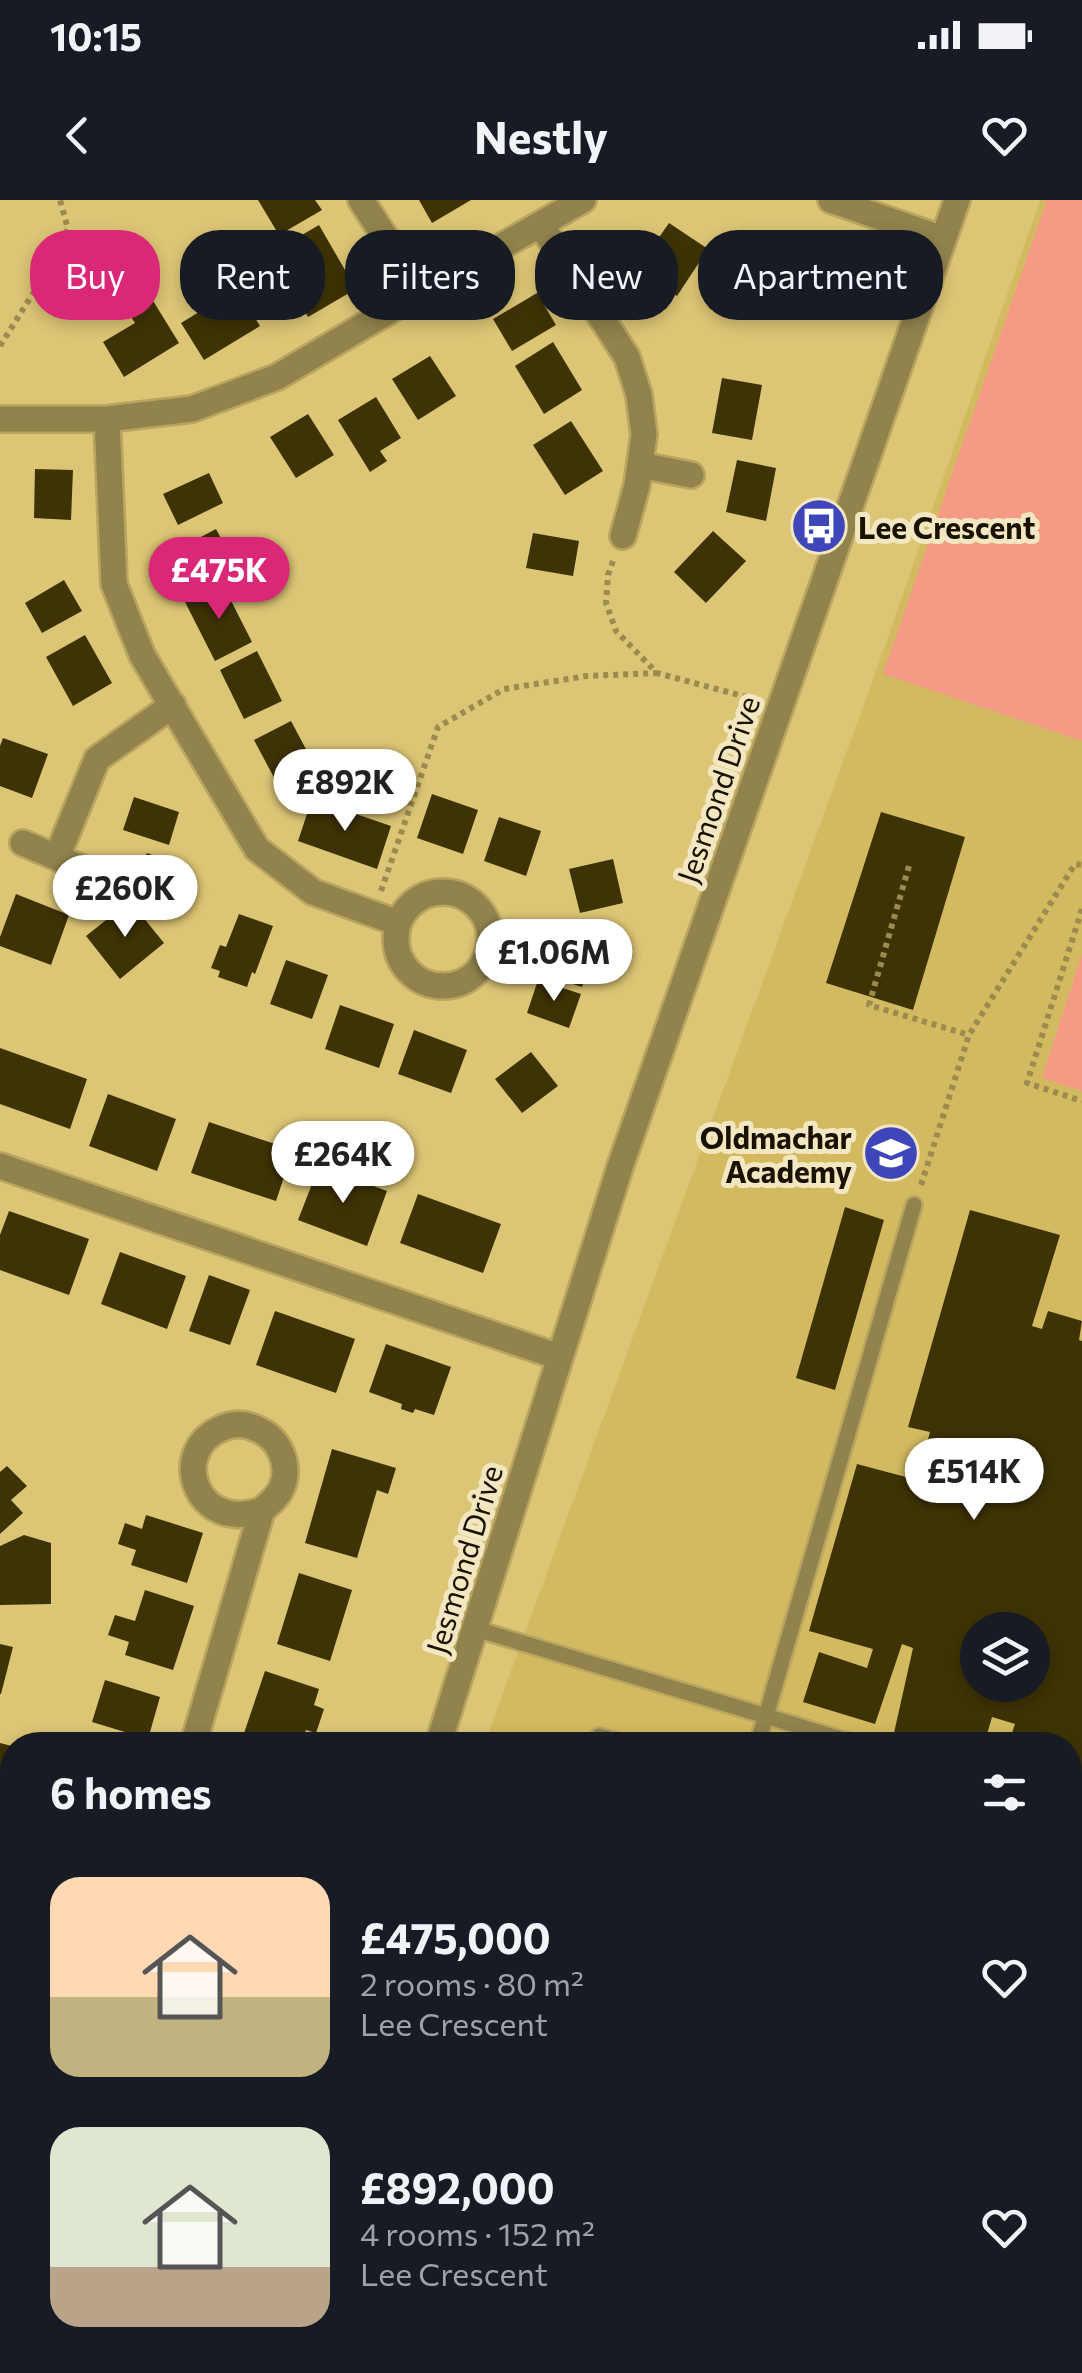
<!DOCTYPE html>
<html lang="en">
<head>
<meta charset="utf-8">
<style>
  body { margin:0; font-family:Commissioner,sans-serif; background:#20242c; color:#f1f3f6; height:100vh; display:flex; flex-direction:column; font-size:38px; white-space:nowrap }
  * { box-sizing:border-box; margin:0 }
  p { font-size:32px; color:#9ea1a6 }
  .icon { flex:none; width:55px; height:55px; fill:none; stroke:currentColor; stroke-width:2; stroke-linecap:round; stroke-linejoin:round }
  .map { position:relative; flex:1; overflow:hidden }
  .panel { position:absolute; left:0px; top:1532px; width:1082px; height:642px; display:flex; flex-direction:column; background:#171b24; border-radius:40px 40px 0 0; box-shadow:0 5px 15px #0003 }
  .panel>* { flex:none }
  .top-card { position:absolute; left:30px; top:30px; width:1022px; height:90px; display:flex; gap:20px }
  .tools { position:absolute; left:960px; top:1412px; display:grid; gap:20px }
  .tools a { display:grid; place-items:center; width:90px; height:90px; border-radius:50%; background:#171b24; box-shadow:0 5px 15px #0003; font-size:50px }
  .price { position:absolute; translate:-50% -85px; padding:0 22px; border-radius:35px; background:#fff; color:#222; font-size:32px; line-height:65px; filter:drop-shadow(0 2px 5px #0008) }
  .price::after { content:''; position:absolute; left:50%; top:60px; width:30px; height:22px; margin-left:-15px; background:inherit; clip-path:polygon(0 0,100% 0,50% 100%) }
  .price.active { background:#db2777; color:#fff }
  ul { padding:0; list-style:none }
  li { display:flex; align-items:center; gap:30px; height:250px; padding:0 50px }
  li span { display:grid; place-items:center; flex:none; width:280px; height:200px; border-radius:30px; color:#555 }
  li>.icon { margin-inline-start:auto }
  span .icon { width:120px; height:120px; fill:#fffc; stroke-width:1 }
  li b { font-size:42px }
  h2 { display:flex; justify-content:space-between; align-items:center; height:120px; padding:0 50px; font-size:42px }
  .tag { padding:0 35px; border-radius:40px; background:#171b24; box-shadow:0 5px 15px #0003; font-size:35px; line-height:90px }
  .tag.active { background:#db2777; color:#fff }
  .status { display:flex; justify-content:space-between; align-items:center; height:70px; padding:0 50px; background:#171b24; direction:ltr }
  .status svg { height:28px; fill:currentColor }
  header { display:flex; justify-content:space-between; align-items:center; height:130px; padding:0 50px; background:#171b24; font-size:45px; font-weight:700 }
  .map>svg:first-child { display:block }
</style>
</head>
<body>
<div class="status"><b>10:15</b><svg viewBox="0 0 49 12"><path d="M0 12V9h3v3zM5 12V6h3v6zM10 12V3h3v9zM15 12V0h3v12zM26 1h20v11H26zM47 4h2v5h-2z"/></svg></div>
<header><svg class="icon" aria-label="back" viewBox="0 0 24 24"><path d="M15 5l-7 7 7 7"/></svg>Nestly<svg class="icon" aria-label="heart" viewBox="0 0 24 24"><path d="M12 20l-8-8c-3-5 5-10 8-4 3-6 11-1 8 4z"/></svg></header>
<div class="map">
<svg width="1082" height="2173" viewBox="0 0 1082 2173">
  <rect width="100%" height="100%" fill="#dcc575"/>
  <!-- built -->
  <path fill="#d3ba60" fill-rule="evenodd" d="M 1040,0 L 1082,0 L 1082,1730 L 1070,1726 L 1070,1545 L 484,1545 L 874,477 ZM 978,1430 L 1032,1430 L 1032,1485 L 978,1485 Z
    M 322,2162 L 886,2163 L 883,2173 L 321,2173 Z"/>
  <!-- green -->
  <path fill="#f59b85" d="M 1047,0 L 1082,0 L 1082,541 L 883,474 Z
    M 1082,754 L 1082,891 L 1042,878 Z
    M 1070,2032 L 1082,2066 L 1082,2094 L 1070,2098 Z"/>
  <!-- building -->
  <path fill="#3e3305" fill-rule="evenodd" d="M 258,0 L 315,0 L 322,10 L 279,35 Z
    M 419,0 L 471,0 L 432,23 Z
    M 669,23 L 708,49 L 677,96 L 637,69 Z
    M 319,25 L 356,89 L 308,117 L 271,53 Z
    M 768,35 L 779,43 L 783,37 L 809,55 L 778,100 L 758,86 L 763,79 L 745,67 Z
    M 824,54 L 855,76 L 829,114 L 798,92 Z
    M 237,89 L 260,126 L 204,160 L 181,123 Z
    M 147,91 L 179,143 L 124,177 L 103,142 L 135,123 L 123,105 Z
    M 537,93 L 556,125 L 512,151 L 493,119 Z
    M 553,142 L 582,190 L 544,214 L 515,166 Z
    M 430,156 L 456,196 L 418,220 L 392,179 Z
    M 722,178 L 762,185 L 752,240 L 712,233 Z
    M 376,197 L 401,238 L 380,251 L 387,261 L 370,272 L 338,220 Z
    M 308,214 L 334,255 L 296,278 L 270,237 Z
    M 571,221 L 603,271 L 565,295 L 533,245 Z
    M 737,260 L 776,268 L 766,321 L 726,312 Z
    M 35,269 L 73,270 L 71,320 L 34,318 Z
    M 209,273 L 223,303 L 178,325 L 163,294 Z
    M 216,329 L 232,359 L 193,379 L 178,349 Z
    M 713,331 L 746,361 L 706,403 L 674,372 Z
    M 533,333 L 579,341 L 573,376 L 526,368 Z
    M 64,380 L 82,411 L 42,433 L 25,403 Z
    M 222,383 L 252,442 L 215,461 L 185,402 Z
    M 85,435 L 112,483 L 73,506 L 46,457 Z
    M 257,451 L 282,501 L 244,519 L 220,470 Z
    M 291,521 L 316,568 L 279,587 L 254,540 Z
    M 3,538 L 48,554 L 32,598 L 0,586 L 0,546 Z
    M 432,594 L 478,610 L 463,654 L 417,638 Z
    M 134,597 L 179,612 L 169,645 L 123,630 Z
    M 312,599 L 391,626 L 377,669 L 298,641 Z
    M 881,612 L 965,637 L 913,810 L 826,783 Z
    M 499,617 L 541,631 L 526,676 L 484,661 Z
    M 147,653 L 187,669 L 175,700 L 135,684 Z
    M 613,659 L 623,703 L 580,713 L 569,669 Z
    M 16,694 L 69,715 L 51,765 L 0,746 L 0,737 Z
    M 130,701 L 164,743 L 120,779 L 86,736 Z
    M 239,714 L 273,726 L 255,774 L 252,772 L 247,787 L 218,777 L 220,771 L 211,768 L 220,745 L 226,747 Z
    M 550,740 L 593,754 L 582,787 L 539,773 Z
    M 286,760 L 328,775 L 312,819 L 270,804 Z
    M 538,780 L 581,794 L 569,828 L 527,813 Z
    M 340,805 L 394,824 L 379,868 L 325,849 Z
    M 414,830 L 467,850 L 451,893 L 398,874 Z
    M 0,848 L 87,879 L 70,929 L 0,904 Z
    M 531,852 L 558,886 L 522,913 L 495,879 Z
    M 108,894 L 176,919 L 157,971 L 89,946 Z
    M 209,922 L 293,950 L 276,1001 L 191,973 Z
    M 319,966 L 387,991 L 367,1046 L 298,1020 Z
    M 418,994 L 501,1024 L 483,1073 L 400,1043 Z
    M 845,1007 L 884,1020 L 835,1190 L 796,1178 Z
    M 970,1010 L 1060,1035 L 1032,1126 L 1042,1129 L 1048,1111 L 1082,1121 L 1079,1140 L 1082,1141 L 1082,1589 L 1070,1585 L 1070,1545 L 1008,1545 L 1015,1524 L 992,1517 L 984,1545 L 933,1545 L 894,1533 L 913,1448 L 902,1444 L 875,1524 L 803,1502 L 819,1452 L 867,1468 L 873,1449 L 809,1431 L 857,1264 L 917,1280 L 930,1232 L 908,1227 ZM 978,1430 L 1032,1430 L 1032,1485 L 978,1485 Z
    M 9,1011 L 89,1039 L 69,1095 L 0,1070 L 0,1035 Z
    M 120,1052 L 186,1076 L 167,1129 L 101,1104 Z
    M 209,1075 L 250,1090 L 230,1145 L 189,1131 Z
    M 275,1111 L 355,1139 L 336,1193 L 256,1165 Z
    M 386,1144 L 451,1167 L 434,1215 L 415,1209 L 413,1213 L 401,1209 L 402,1204 L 369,1192 Z
    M 332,1249 L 396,1268 L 388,1294 L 377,1290 L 357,1358 L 305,1343 Z
    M 7,1266 L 27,1286 L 11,1300 L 23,1313 L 0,1334 L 0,1272 Z
    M 146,1315 L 203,1333 L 187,1383 L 131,1365 L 136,1350 L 118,1344 L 125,1323 L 142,1329 Z
    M 24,1335 L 51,1343 L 51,1404 L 0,1405 L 0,1346 Z
    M 299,1373 L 352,1390 L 330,1461 L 277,1444 Z
    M 145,1390 L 194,1406 L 173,1470 L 125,1455 L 129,1442 L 108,1435 L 115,1415 L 135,1421 Z
    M 0,1444 L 13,1447 L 1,1494 L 0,1494 Z
    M 265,1471 L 319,1489 L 314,1505 L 324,1509 L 316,1533 L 306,1530 L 301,1545 L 240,1545 Z
    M 105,1480 L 160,1497 L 148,1539 L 92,1522 Z
    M 0,1543 L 12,1546 L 12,1609 L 0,1606 Z
    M 7,1704 L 12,1705 L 12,1758 L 0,1755 L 0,1729 Z
    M 0,1979 L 12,1986 L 12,2035 L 0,2027 Z
    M 133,2162 L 183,2162 L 177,2173 L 130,2173 L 127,2171 Z
    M 478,2162 L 588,2162 L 628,2171 L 475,2173 Z"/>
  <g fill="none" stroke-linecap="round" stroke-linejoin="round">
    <!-- service casing -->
    <g stroke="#b9a560" stroke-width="20">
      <path id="service" d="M 476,1429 L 766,1516 L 914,1005
        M 599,1536 L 629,1545
        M 757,1545 L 766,1516 L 860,1545
        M 1070,1609 L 1082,1613
        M 1070,1677 L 1082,1680
        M 384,2162 L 386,2173
        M 729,2162 L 735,2164
        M 356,2173 L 357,2162
        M 443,2173 L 448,2162"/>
    </g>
    <!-- minor casing -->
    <g stroke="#b9a560" stroke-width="30">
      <path id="minor" d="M 361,0 L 421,92
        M 831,0 L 943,39
        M 541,25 L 627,157 L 639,195 L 644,235 L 637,285 L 623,336
        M 0,219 L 107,219 L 192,209 L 277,177 L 421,92 L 583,0
        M 107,219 L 114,384 L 142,455 L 257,649 L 313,692 L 398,723
        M 640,265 L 691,275
        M 23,643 L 91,672
        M 57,657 L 97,559 L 173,505
        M396 739a47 47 0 1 1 94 0a47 47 0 1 1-94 0Z
        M 0,966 L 559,1157
        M 193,1545 L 262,1310 C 270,1303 278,1297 282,1287 C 291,1264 279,1238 257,1229 C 245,1223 232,1223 220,1229 C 168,1253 197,1334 262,1310
        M 0,1650 L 12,1653"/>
    </g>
    <!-- tertiary casing -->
    <g stroke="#b9a560" stroke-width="30">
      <path id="tertiary" d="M 438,1545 L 620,967 L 957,0
        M 0,1894 L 12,1897
        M 271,2173 L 271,2162"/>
    </g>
    <!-- path -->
    <path stroke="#9c8b4f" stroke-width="6" stroke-dasharray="5 5" stroke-linecap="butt" d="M 0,146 L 42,79 L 68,29 L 60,0
      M 613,361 L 608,375 L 606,403 L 616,431 L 657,473 L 754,499
      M 909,666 L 869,805 L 969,835
      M 381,691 L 438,527 L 504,489 L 587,476 L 657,473
      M 1082,709 L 1027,883 L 1082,901
      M 921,985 L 969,835 L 1075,664 L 1082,665
      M 1070,1943 L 1082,1941
      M 1070,1979 L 1082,1996"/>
    <!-- service -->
    <use href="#service" stroke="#92834d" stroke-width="15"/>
    <!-- minor -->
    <use href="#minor" stroke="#92834d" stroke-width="25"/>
    <!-- tertiary -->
    <use href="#tertiary" stroke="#92834d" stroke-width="25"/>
  </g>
  <!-- icons -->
  <defs>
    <g id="bus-disc" transform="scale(2.875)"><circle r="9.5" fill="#3e46ba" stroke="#f2e7c0"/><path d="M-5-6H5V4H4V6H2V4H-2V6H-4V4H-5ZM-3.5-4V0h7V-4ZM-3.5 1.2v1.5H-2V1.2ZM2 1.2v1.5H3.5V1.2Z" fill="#fff"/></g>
    <g id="school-disc" transform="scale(2.875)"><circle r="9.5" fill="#3e46ba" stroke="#f2e7c0"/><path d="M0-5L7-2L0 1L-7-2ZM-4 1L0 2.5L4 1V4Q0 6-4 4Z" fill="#fff"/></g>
  </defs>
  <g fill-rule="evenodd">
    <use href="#bus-disc" x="819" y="326"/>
    <use href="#school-disc" x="891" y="953"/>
  </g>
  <g text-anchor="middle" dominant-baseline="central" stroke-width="10" stroke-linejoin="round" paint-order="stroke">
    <!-- poi labels -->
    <g font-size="30" font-weight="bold" fill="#191200" stroke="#f2e7c0" text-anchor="start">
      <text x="858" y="326">Lee Crescent</text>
      <text x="852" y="936" text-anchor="end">Oldmachar<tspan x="852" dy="34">Academy</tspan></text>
    </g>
    <!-- street labels -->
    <g font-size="30" fill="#191200" stroke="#f2e7c0">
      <text transform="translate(717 589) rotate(-71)">Jesmond Drive</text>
      <text transform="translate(463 1359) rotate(-73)">Jesmond Drive</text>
    </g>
  </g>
</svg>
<div class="tools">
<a><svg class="icon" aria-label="layers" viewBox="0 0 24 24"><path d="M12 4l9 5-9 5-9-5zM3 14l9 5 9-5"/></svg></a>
</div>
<b class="price active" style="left:219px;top:422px">£475K</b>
<b class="price" style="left:345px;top:634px">£892K</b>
<b class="price" style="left:125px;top:740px">£260K</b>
<b class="price" style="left:554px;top:804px">£1.06M</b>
<b class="price" style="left:343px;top:1006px">£264K</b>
<b class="price" style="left:974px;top:1323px">£514K</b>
<div class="top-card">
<a class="tag active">Buy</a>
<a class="tag">Rent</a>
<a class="tag">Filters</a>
<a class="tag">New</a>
<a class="tag">Apartment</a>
</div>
<section class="panel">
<h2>6 homes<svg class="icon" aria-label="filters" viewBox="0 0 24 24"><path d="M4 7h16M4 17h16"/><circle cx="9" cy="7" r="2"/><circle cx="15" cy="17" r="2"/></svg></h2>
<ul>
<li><span style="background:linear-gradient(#ffd9b3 60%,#c2b280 0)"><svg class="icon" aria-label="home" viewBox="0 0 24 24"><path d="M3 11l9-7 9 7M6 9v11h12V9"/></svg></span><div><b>£475,000</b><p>2 rooms · 80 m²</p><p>Lee Crescent</p></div><svg class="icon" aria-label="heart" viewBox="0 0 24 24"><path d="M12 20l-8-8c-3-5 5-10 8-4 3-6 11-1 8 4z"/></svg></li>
<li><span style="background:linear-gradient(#dfe7d0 70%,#b9a48a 0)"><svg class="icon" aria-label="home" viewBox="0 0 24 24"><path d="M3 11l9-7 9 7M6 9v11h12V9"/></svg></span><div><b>£892,000</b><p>4 rooms · 152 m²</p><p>Lee Crescent</p></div><svg class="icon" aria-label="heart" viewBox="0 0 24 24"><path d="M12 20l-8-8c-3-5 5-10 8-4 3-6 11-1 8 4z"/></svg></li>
</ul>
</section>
</div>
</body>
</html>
